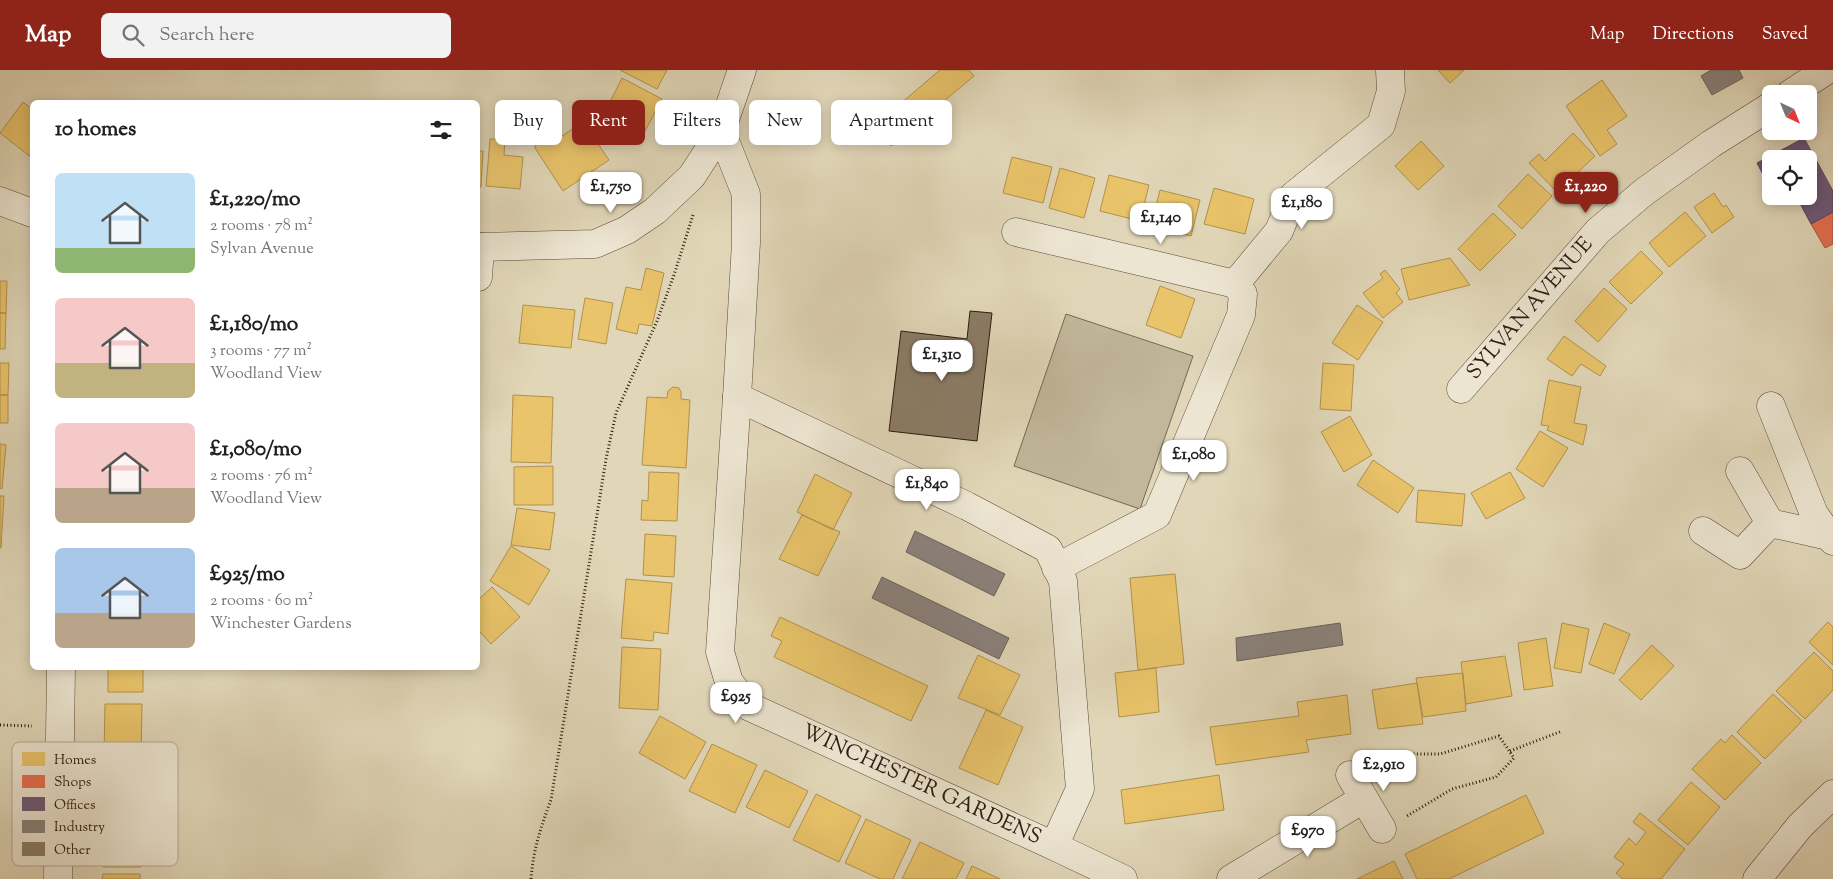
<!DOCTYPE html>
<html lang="en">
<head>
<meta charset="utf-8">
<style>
  body { margin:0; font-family:"Sorts Mill Goudy",serif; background:#f2f2f2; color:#202124; height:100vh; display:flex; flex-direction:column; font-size:19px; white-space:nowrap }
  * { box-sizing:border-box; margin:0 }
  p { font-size:16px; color:#757577 }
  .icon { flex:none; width:28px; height:28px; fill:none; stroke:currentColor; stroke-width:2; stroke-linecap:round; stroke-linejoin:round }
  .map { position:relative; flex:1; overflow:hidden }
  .panel { position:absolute; left:30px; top:30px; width:450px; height:570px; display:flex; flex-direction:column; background:#fff; border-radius:8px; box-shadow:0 2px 12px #0003 }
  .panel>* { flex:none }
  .hud { position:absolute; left:495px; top:30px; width:475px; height:45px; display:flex; gap:10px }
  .needle { width:32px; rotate:137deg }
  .tools { position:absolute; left:1762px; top:15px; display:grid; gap:10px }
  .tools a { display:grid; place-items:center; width:55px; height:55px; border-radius:8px; background:#fff; box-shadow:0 2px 12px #0003; font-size:25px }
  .price { position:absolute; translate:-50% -42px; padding:0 11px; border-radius:10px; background:#fff; color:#222; font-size:16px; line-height:32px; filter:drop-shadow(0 1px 2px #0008) }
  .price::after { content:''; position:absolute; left:50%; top:30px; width:15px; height:11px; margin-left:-8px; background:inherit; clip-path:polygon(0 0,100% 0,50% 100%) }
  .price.selected { background:#8f2418; color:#fff }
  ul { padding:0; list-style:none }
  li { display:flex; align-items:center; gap:15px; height:125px; padding:0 25px }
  li span { display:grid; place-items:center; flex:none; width:140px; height:100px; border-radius:8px; color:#555 }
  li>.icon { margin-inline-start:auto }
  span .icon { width:60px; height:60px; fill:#fffc; stroke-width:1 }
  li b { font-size:21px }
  h2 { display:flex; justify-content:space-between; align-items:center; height:60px; padding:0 25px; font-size:21px }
  .chip { padding:0 18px; border-radius:8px; background:#fff; box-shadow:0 2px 12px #0003; font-size:18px; line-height:45px }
  .chip.selected { background:#8f2418; color:#fff }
  header { display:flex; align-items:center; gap:30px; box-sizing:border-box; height:70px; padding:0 25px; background:#8f2418; color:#fff }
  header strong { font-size:24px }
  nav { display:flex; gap:28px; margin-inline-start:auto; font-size:18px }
  .search { width:350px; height:45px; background:#f2f2f2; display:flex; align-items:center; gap:12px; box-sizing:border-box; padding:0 18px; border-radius:8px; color:#757577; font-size:19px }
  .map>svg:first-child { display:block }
</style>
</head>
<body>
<header>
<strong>Map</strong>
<div class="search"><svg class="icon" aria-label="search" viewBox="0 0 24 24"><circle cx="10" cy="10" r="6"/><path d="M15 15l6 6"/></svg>Search here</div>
<nav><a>Map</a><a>Directions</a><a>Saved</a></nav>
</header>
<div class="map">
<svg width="1833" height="809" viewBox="0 0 1833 809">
  <rect width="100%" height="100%" fill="#e1d7b8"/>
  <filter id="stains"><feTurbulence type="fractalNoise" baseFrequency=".004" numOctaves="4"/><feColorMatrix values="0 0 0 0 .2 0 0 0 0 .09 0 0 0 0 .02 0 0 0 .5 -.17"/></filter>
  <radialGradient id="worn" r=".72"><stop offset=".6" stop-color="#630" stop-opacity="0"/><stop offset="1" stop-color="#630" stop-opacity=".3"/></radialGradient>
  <!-- green -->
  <path fill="#c2b79b" stroke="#786854" d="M 1066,244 L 1193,286 L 1140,439 L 1014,396 Z"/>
  <!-- homes -->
  <path fill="#e9c46a" stroke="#b1914e" d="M 620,0 L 667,0 L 657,19 Z
    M 940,0 L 969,0 L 974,6 L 926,46 L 936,58 L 921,71 L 911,60 L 891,76 L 880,63 L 899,46 L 893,40 Z
    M 1438,0 L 1464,0 L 1450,13 Z
    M 622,8 L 662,29 L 645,61 L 606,40 Z
    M 1602,10 L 1627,46 L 1607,60 L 1617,74 L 1600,86 L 1566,36 Z
    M 23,32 L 32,39 L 32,88 L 0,63 Z
    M 865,36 L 881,55 L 866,69 L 849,50 Z
    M 583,52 L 609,90 L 563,121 L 535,78 L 536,70 L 546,63 L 551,64 L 556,70 Z
    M 1573,63 L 1595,86 L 1557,122 L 1529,93 L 1539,84 L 1545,91 Z
    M 490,69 L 505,70 L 504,85 L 523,87 L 520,119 L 486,116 Z
    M 1421,71 L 1444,96 L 1418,120 L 1395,96 Z
    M 478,81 L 483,81 L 481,117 L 478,117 Z
    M 1012,87 L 1052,97 L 1043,133 L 1003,123 Z
    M 1060,98 L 1095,108 L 1084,148 L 1049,138 Z
    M 1528,104 L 1552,126 L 1522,159 L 1498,136 Z
    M 1109,105 L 1149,115 L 1140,151 L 1100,141 Z
    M 1214,118 L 1254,129 L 1245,164 L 1204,154 Z
    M 1160,120 L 1200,130 L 1191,166 L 1151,156 Z
    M 1714,123 L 1723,137 L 1726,135 L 1734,147 L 1712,163 L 1694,137 Z
    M 1685,142 L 1706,166 L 1669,197 L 1649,173 Z
    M 1493,143 L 1516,165 L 1480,201 L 1458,179 Z
    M 1641,181 L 1663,203 L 1631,234 L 1609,212 Z
    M 1450,188 L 1470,215 L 1409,230 L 1401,199 Z
    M 646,198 L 664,203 L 652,256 L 639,254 L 637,264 L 616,259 L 626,217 L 641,220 Z
    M 1385,200 L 1400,219 L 1396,223 L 1403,232 L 1383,248 L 1363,223 L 1383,208 L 1380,204 Z
    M 0,211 L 7,211 L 6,243 L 0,243 Z
    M 1160,216 L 1195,229 L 1181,268 L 1146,255 Z
    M 1604,218 L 1627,239 L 1598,272 L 1575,251 Z
    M 585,228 L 613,233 L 606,274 L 578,269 Z
    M 523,235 L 575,240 L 571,278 L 519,273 Z
    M 1357,235 L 1383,252 L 1358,290 L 1332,273 Z
    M 0,243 L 6,243 L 5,279 L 0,279 Z
    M 1564,266 L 1606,296 L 1600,306 L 1581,294 L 1572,306 L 1547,289 Z
    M 0,293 L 9,293 L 8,325 L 0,325 Z
    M 1323,293 L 1354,295 L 1351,341 L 1320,339 Z
    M 1549,310 L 1581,317 L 1574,353 L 1587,355 L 1583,375 L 1547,360 L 1549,356 L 1541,355 Z
    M 673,317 L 679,318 L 681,322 L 681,329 L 690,330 L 686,398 L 642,395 L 647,327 L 667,328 L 668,321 Z
    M 0,325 L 8,325 L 8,353 L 0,353 Z
    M 513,325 L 553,327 L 551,393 L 511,392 Z
    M 1350,346 L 1372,385 L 1344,402 L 1321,362 Z
    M 1540,361 L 1568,378 L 1543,417 L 1516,399 Z
    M 0,374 L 6,375 L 2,419 L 0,418 Z
    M 1373,390 L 1414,418 L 1398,443 L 1357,415 Z
    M 553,396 L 553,435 L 514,435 L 514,397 Z
    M 649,402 L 679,403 L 677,451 L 641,450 L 642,430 L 648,431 Z
    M 1510,402 L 1525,428 L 1486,449 L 1471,423 Z
    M 815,404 L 852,423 L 833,460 L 797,442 Z
    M 1418,420 L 1465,424 L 1462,456 L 1416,452 Z
    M 0,426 L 4,426 L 1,478 L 0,478 Z
    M 517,438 L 555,443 L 550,480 L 511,475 Z
    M 802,445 L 840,462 L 818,506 L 779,489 Z
    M 645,464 L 676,466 L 674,507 L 643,505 Z
    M 511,476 L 550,500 L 529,535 L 490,511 Z
    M 1175,504 L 1184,594 L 1138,600 L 1130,508 Z
    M 626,509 L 672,513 L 668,564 L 654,562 L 653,571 L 621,568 Z
    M 492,517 L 520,547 L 491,574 L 478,560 L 478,530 Z
    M 780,547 L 928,616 L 911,651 L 774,587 L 782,571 L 771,566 Z
    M 1828,552 L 1833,557 L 1833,595 L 1809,572 Z
    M 1562,553 L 1589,559 L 1581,603 L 1554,598 Z
    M 1604,553 L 1630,564 L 1614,604 L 1589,594 Z
    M 1546,568 L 1553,616 L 1524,620 L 1518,573 Z
    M 1652,575 L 1674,596 L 1641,630 L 1619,610 Z
    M 622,577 L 661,579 L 658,640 L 619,638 Z
    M 1814,582 L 1833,601 L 1833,620 L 1805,649 L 1776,621 Z
    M 978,585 L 1020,605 L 1000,645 L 958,628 Z
    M 1505,586 L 1512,626 L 1466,634 L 1461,592 Z
    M 108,598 L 143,598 L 143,622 L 108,622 Z
    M 1156,598 L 1159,642 L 1119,647 L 1115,603 Z
    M 1463,603 L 1466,641 L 1423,647 L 1416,608 Z
    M 1417,613 L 1423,654 L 1378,659 L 1372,620 Z
    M 1773,624 L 1802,651 L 1765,689 L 1737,662 Z
    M 1347,625 L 1351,664 L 1306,670 L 1309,682 L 1216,695 L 1210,657 L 1299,646 L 1297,632 Z
    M 105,634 L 142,634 L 141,685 L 104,685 Z
    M 986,640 L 1023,657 L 998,715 L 959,698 Z
    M 660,646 L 706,672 L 685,709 L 639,683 Z
    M 1732,665 L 1761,693 L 1725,730 L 1692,699 L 1721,669 L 1725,673 Z
    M 712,674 L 757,695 L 735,743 L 689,721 Z
    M 765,700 L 808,721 L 789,758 L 746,737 Z
    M 1219,705 L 1224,740 L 1125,754 L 1121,720 Z
    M 1691,712 L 1720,737 L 1688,775 L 1658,750 Z
    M 816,724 L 861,746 L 839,792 L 793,770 Z
    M 1526,725 L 1544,763 L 1449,809 L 1417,809 L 1405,784 Z
    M 1640,743 L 1685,779 L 1661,809 L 1623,809 L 1616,803 L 1624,794 L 1614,787 L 1629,768 L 1636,775 L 1646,762 L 1633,752 Z
    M 104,749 L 142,750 L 141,797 L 103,797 Z
    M 866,749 L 911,770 L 893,809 L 880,809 L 845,793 Z
    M 920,772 L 964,793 L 956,809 L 902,809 Z
    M 1394,791 L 1403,809 L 1357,809 Z
    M 972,796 L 1000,809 L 966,809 Z
    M 103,804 L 140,804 L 140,809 L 102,809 Z"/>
  <!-- shops -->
  <path fill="#e76f51" stroke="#af563d" d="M 1833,142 L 1833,174 L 1825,178 L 1811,154 Z"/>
  <!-- offices -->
  <path fill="#6d597a" stroke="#5a465a" d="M 1804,68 L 1833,121 L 1833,142 L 1811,154 L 1796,126 L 1809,126 L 1809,89 L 1771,89 L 1770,118 L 1757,93 Z"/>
  <!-- industry -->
  <path fill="#8a817c" stroke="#6e625b" d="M 1711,0 L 1739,0 L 1743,8 L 1712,25 L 1701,6 Z
    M 915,461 L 1005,504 L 994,526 L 906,482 Z
    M 882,507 L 1009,568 L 999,589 L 872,528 Z
    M 1340,553 L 1343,575 L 1237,591 L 1236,568 Z"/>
  <!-- building -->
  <path fill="#8b7c66" stroke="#2d1a0e" d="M 970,241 L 992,243 L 977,371 L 889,361 L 901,261 L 967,269 Z"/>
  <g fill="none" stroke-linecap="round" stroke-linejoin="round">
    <!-- minor casing -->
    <g stroke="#5a4938" stroke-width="29">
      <g id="minor">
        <path d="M 1790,24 L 1827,0"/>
        <path d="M 721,61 L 746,124 L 746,173 L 737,327 L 967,436 L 1048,479 L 1063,511 L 1080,719 L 1054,776 L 1123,809"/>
        <path d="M 0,131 L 32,143"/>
        <path d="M 1016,162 L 1235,214 L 1243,224 L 1241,245 L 1157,445 L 1056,498"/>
        <path d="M 478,177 L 595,174 L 627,160 L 655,141 L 692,106 L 721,61 L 742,0"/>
        <path d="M 478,207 L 480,177"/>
        <path d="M 1235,214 L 1279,161 L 1293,126 L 1381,55 L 1391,21 L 1390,0"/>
        <path id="s1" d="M 1461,319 L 1598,161 L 1644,122 L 1711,74 L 1771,36"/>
        <path id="s2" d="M 737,327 L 720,582 L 729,612 L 748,636 L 1054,776"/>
        <path d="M 1771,336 L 1814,444 L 1833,471"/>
        <path d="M 1740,401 L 1770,453 L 1829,466"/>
        <path d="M 1703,461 L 1740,485 L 1770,453"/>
        <path d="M 1350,705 L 1382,759"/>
        <path d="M 58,809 L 61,598"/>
        <path d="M 1231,809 L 1363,729"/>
        <path d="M 1757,809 L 1800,756 L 1833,724"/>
      </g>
    </g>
    <!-- path -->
    <path stroke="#2d1a0e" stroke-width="3" stroke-dasharray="1 2.5" stroke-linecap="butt" d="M 0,655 L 32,656
      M 1510,681 L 1562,661
      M 1377,694 L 1400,684 L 1440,684 L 1499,666 L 1514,688 L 1496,707 L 1452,719 L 1407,746
      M 531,809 C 533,781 541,756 551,730 L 606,389 L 616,343 L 657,251 L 674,205 L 693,145"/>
    <!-- minor -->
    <use href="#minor" stroke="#ece5d1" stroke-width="28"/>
  </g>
  <g text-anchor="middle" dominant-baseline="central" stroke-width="5" stroke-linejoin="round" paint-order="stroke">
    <!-- street labels -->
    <g font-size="21" fill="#2d1a0e" stroke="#ece5d1">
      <text stroke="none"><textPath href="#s1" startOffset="106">SYLVAN AVENUE</textPath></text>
      <text stroke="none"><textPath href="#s2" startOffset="508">WINCHESTER GARDENS</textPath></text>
    </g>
  </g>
  <!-- legend -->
  <rect x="12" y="672" width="166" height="124" rx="8" fill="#ece5d1" stroke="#b3a896" stroke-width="1"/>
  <rect x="22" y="682" width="23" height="14" fill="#e9c46a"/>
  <rect x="22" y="705" width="23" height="13" fill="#e76f51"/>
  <rect x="22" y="727" width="23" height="14" fill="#6d597a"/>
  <rect x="22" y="750" width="23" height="13" fill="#8a817c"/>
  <rect x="22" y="772" width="23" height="14" fill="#8b7c66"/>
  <g font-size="14" fill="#2d1a0e">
    <text x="54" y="694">Homes</text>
    <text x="54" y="716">Shops</text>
    <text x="54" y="739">Offices</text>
    <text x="54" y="761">Industry</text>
    <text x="54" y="784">Other</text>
  </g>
  <rect width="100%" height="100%" filter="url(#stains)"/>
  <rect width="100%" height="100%" fill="url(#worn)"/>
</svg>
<div class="tools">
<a><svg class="needle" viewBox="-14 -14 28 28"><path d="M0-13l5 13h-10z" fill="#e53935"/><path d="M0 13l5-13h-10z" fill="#757577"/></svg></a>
<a><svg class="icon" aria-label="locate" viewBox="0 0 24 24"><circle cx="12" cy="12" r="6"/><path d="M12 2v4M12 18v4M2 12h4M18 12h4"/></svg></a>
</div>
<b class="price" style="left:611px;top:144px">£1,750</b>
<b class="price selected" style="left:1586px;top:144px">£1,220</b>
<b class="price" style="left:1302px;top:160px">£1,180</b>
<b class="price" style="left:1161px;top:175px">£1,140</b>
<b class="price" style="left:942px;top:312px">£1,310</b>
<b class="price" style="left:1194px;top:412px">£1,080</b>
<b class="price" style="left:927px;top:441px">£1,840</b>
<b class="price" style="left:736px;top:654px">£925</b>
<b class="price" style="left:1384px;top:722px">£2,910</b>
<b class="price" style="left:1308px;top:788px">£970</b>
<div class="hud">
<a class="chip">Buy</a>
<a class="chip selected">Rent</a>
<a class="chip">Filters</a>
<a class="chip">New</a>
<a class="chip">Apartment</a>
</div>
<section class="panel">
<h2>10 homes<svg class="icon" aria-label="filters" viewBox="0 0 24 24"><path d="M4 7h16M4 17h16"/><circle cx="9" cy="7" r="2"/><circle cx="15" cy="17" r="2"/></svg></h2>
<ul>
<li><span style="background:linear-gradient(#bfe0f5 75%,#8fb573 0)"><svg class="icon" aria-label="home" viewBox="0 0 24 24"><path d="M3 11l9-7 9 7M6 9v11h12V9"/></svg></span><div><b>£1,220/mo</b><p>2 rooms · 78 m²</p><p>Sylvan Avenue</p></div></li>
<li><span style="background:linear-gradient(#f6c9c9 65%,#c2b280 0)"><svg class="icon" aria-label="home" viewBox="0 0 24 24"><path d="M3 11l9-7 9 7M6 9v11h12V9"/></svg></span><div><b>£1,180/mo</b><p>3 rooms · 77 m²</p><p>Woodland View</p></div></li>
<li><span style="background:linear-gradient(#f6c9c9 65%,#b9a48a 0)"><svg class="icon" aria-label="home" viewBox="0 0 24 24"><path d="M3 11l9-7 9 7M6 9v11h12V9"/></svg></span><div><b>£1,080/mo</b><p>2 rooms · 76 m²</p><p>Woodland View</p></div></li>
<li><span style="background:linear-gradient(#a9c7e8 65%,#b9a48a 0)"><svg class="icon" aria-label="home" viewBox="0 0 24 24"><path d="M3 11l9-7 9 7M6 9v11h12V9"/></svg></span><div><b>£925/mo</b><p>2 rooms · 60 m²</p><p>Winchester Gardens</p></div></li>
</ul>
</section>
</div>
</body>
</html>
